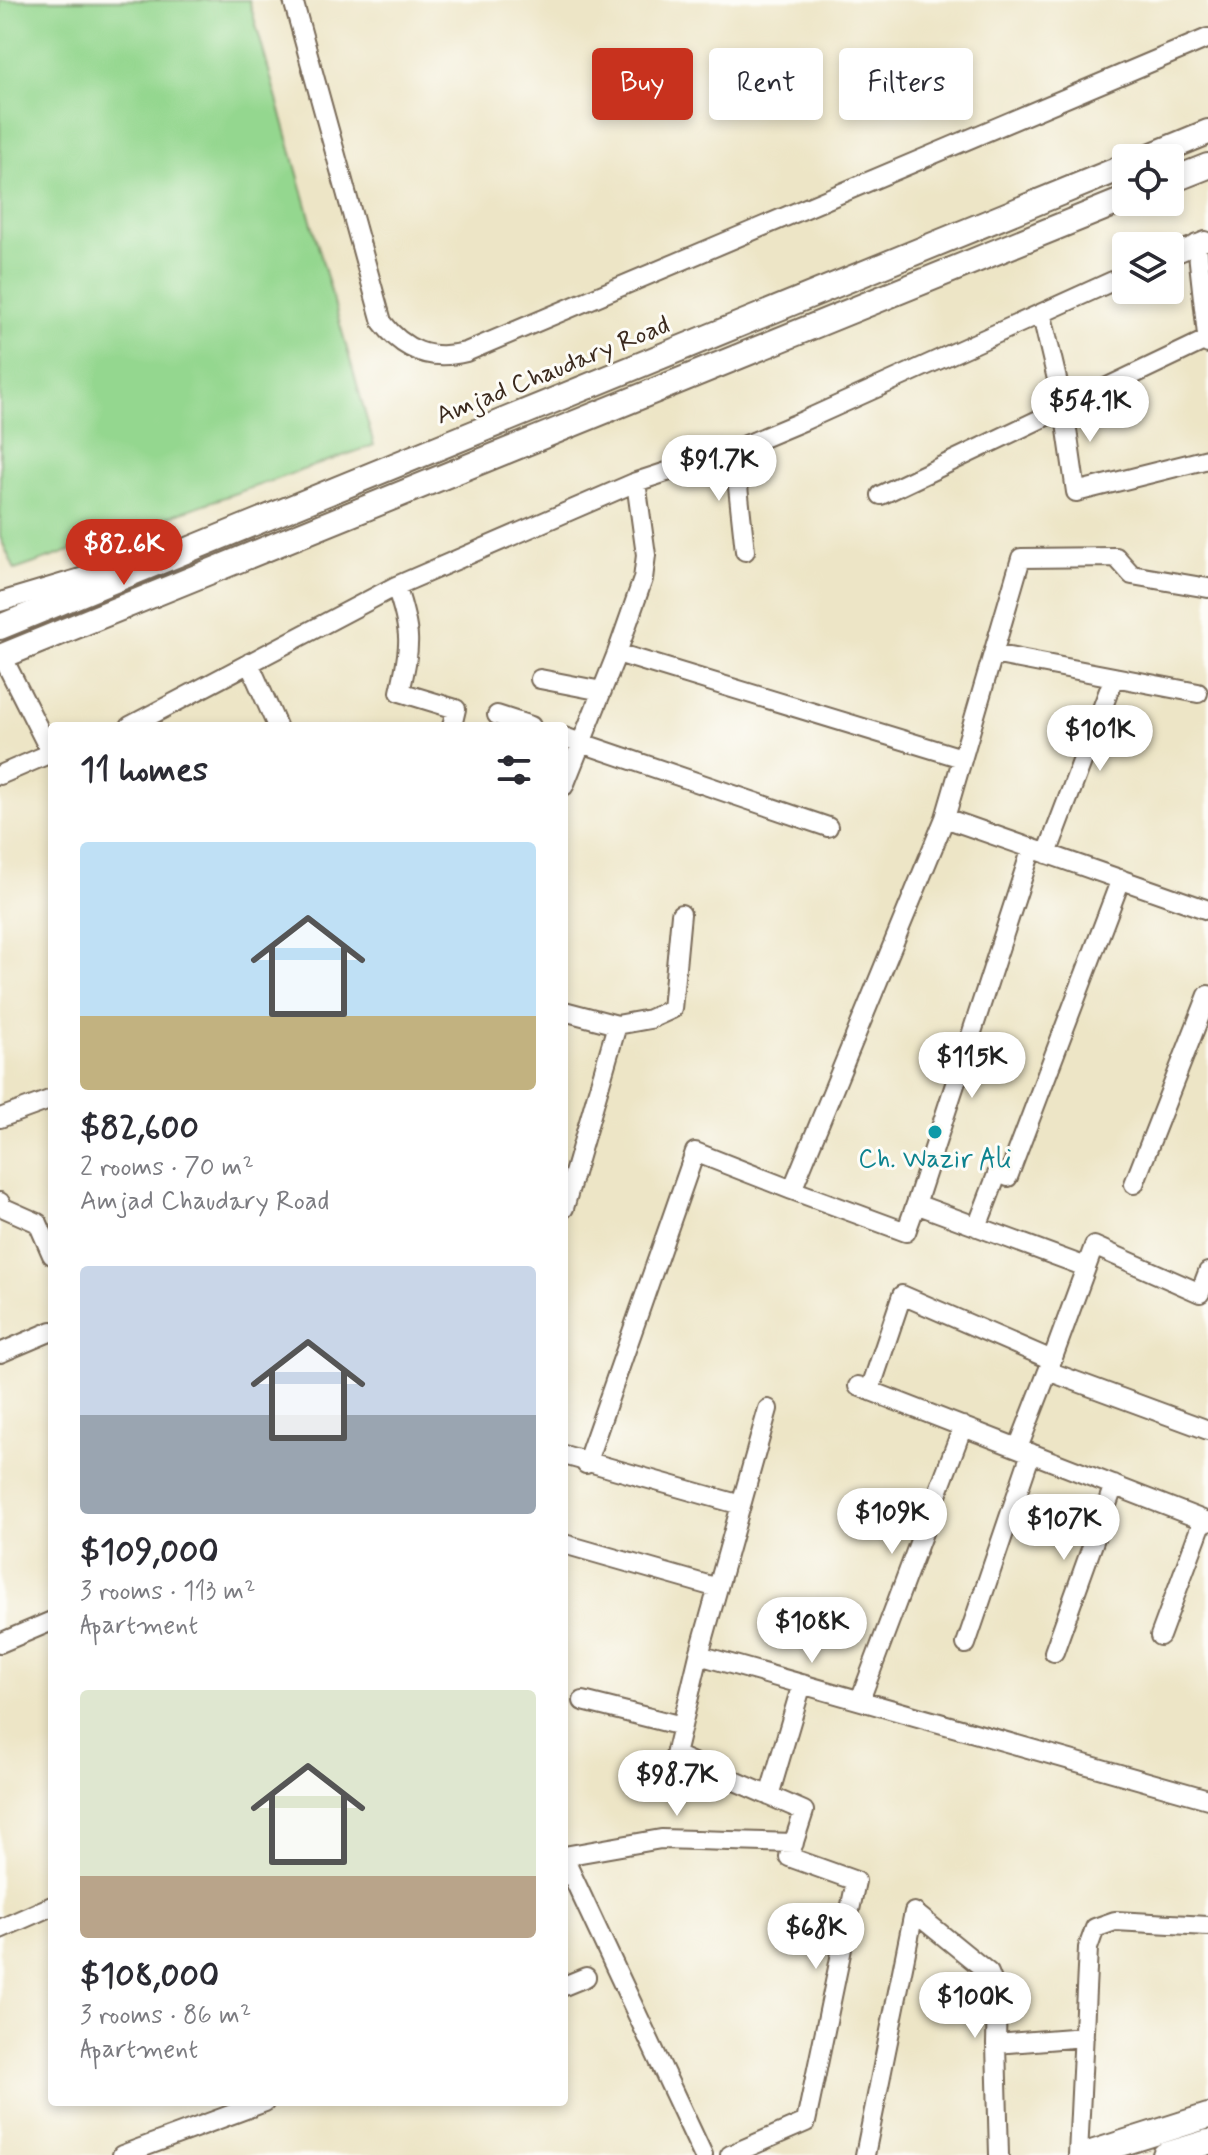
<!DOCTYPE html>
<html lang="en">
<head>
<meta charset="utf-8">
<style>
  body { margin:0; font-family:Mynerve,sans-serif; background:#f2f2f3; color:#2b2b33; height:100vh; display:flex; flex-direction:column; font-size:30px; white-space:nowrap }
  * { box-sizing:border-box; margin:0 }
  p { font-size:26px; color:#7c7c81 }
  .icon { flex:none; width:44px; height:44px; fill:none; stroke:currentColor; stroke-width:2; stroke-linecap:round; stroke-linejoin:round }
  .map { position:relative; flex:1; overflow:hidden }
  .drawer { position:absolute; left:48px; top:722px; width:520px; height:1384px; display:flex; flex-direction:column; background:#fff; border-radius:8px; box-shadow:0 4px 12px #0003 }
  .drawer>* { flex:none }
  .banner { position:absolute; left:592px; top:48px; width:496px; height:72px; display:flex; gap:16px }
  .buttons { position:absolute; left:1112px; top:144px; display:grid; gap:16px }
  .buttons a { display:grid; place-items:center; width:72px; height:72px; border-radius:8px; background:#fff; box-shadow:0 4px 12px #0003; font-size:40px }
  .price { position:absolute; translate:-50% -68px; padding:0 18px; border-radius:28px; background:#fff; color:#222; font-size:26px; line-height:52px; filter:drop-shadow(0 2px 4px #0008) }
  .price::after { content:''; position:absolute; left:50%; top:48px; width:24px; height:18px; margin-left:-12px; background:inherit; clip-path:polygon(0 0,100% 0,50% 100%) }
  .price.current { background:#c8321e; color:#fff }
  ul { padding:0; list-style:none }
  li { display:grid; align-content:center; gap:16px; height:424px; padding:0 32px }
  li span { display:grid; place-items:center; height:248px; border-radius:8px; color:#555 }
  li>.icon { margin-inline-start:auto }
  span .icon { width:144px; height:144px; fill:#fffc; stroke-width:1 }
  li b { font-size:34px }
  h2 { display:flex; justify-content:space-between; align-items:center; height:96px; padding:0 32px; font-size:34px }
  .chip { padding:0 28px; border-radius:8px; background:#fff; box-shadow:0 4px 12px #0003; font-size:28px; line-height:72px }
  .chip.current { background:#c8321e; color:#fff }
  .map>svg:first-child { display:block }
</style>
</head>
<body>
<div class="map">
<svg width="1208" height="2155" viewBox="0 0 1208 2155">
  <rect width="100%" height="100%" fill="#fdfcf7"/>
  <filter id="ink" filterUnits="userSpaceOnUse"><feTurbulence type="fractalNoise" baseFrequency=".0125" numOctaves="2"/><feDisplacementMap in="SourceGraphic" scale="16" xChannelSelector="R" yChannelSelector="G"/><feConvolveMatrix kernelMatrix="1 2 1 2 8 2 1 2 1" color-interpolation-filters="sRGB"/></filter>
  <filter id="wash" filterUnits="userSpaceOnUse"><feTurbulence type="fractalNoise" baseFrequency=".006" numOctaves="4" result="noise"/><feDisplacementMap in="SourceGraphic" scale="32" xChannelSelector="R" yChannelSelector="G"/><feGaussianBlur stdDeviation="1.8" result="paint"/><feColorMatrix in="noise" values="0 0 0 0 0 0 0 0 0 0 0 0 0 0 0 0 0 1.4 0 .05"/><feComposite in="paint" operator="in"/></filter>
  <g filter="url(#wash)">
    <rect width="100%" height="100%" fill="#ede5c6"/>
    <!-- green -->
    <path fill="#94d78f" stroke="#688056" stroke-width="2" d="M 0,0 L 249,0 L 374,445 L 15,570 L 0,537 Z"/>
  </g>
  <g filter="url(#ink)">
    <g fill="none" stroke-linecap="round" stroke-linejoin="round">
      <!-- minor casing -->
      <g stroke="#796b59" stroke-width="22">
        <path id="minor" d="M 293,0 L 382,322 C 404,351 431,361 466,352 L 1208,38
          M 1197,244 L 1208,344
          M 1170,256 L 1205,241
          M 1042,316 L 1064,409 L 1076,492 L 1208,459
          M 734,450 L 745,551
          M 636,482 L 646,555 L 643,579 L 617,653 L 962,758
          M 881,495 L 1208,339
          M 396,586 C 412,634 411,644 400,692 L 456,709 L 452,726
          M 1208,588 L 1132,575 L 1116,557 L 1021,558 L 945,818 L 1208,910
          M 0,602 L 124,565
          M 993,654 L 1198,693
          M 2,656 L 52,755
          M 249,663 L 277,726
          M 540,679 L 602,691
          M 497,715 L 531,726
          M 130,726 L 396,586 L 636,482 L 734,450 L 803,421 L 1126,275
          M 564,737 L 828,827
          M 0,775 L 51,753
          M 564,786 L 617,653
          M 1032,848 L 916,1204 L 1086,1267
          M 1047,854 L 1114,677
          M 564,1011 L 617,1025 L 564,1208
          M 617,1025 L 650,1019 L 672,1009 L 681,914
          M 0,1118 L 52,1099
          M 1134,1184 L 1208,995
          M 0,1202 L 2,1207 L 38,1223 L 52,1255
          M 916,1204 L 906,1232 L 792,1190 L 945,818
          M 977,1227 L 998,1172 L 1008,1177 L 1121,879
          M 0,1353 L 52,1331
          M 1048,1371 L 1094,1246 L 1200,1293 L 1208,1272
          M 858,1386 L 1208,1522
          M 870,1390 L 902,1295 L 1052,1360
          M 1018,1448 L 1048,1371 L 1208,1430
          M 564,1455 L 741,1505
          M 586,1464 L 695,1152 L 792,1190
          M 564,1544 L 718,1588
          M 1160,1636 L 1203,1520
          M 0,1643 L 52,1621
          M 966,1644 L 1031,1453
          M 1054,1652 L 1114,1485
          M 699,1655 L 768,1409
          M 860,1700 L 963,1426
          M 583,1701 L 682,1726
          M 769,1796 L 802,1684
          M 564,1856 L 661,1839 L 794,1843
          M 564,1858 L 703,2155
          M 0,1929 L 52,1906
          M 564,1986 L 586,1977
          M 122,2155 L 265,2102
          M 730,2155 L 806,2122 L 856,1881 L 789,1857 L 804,1811 L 675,1755 L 699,1655 L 1208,1799
          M 865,2155 L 914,1912 L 989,1973 L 997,1993 L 996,2044
          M 999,2155 L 996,2044 L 1084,2037
          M 1078,2155 L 1088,1948 L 1095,1928 L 1115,1921 L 1208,1926"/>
      </g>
      <!-- major casing -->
      <g stroke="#796b59" stroke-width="28">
        <path id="major" d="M 1145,158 L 1208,132
          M 1170,181 L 1208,166
          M 0,627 L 1126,166
          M 0,657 L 1126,199
          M 1085,2155 L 1208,2116
          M 1165,2155 L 1208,2142"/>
      </g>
      <!-- minor -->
      <use href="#minor" stroke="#fff" stroke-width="18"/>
      <!-- major -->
      <use href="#major" stroke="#fff" stroke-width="24"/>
    </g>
  </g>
  <!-- markers -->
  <circle fill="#0f9aa8" stroke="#fdfcf7" stroke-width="3" cx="935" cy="1132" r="8"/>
  <g text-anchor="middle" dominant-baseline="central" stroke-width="6" stroke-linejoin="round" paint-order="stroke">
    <!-- street labels -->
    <g font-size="26" fill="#3b2a1e" stroke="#fdfcf7">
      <text transform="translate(553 371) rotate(-22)">Amjad Chaudary Road</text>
    </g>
    <!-- culture labels -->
    <g font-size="26" fill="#0d838f" stroke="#fdfcf7">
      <text x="935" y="1160">Ch. Wazir Ali</text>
    </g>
  </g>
</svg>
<div class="buttons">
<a><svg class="icon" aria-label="locate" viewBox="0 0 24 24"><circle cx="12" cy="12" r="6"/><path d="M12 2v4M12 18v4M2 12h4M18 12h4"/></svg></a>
<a><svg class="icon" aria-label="layers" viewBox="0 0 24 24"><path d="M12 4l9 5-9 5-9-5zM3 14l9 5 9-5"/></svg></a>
</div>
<b class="price" style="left:1090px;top:444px">$54.1K</b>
<b class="price" style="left:719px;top:503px">$91.7K</b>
<b class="price current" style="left:124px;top:587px">$82.6K</b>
<b class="price" style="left:1100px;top:773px">$101K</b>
<b class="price" style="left:972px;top:1100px">$115K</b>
<b class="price" style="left:892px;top:1556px">$109K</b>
<b class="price" style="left:1064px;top:1562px">$107K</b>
<b class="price" style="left:812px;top:1665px">$108K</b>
<b class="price" style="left:677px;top:1818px">$98.7K</b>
<b class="price" style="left:816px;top:1971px">$68K</b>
<b class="price" style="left:975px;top:2040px">$100K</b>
<div class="banner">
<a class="chip current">Buy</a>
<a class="chip">Rent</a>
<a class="chip">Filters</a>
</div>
<section class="drawer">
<h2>11 homes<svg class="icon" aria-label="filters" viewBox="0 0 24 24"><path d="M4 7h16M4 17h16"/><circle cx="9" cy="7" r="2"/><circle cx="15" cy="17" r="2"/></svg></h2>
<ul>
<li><span style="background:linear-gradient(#bfe0f5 70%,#c2b280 0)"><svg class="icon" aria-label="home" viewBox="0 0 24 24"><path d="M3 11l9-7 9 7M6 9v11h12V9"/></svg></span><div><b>$82,600</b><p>2 rooms · 70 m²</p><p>Amjad Chaudary Road</p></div></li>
<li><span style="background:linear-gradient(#c9d6e8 60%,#9aa5b1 0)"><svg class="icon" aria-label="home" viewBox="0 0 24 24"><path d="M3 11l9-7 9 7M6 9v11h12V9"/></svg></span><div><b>$109,000</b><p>3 rooms · 113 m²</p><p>Apartment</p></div></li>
<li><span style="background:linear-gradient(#dfe7d0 75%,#b9a48a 0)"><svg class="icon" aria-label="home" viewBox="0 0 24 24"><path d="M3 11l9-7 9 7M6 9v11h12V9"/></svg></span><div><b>$108,000</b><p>3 rooms · 86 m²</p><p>Apartment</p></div></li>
</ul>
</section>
</div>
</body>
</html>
